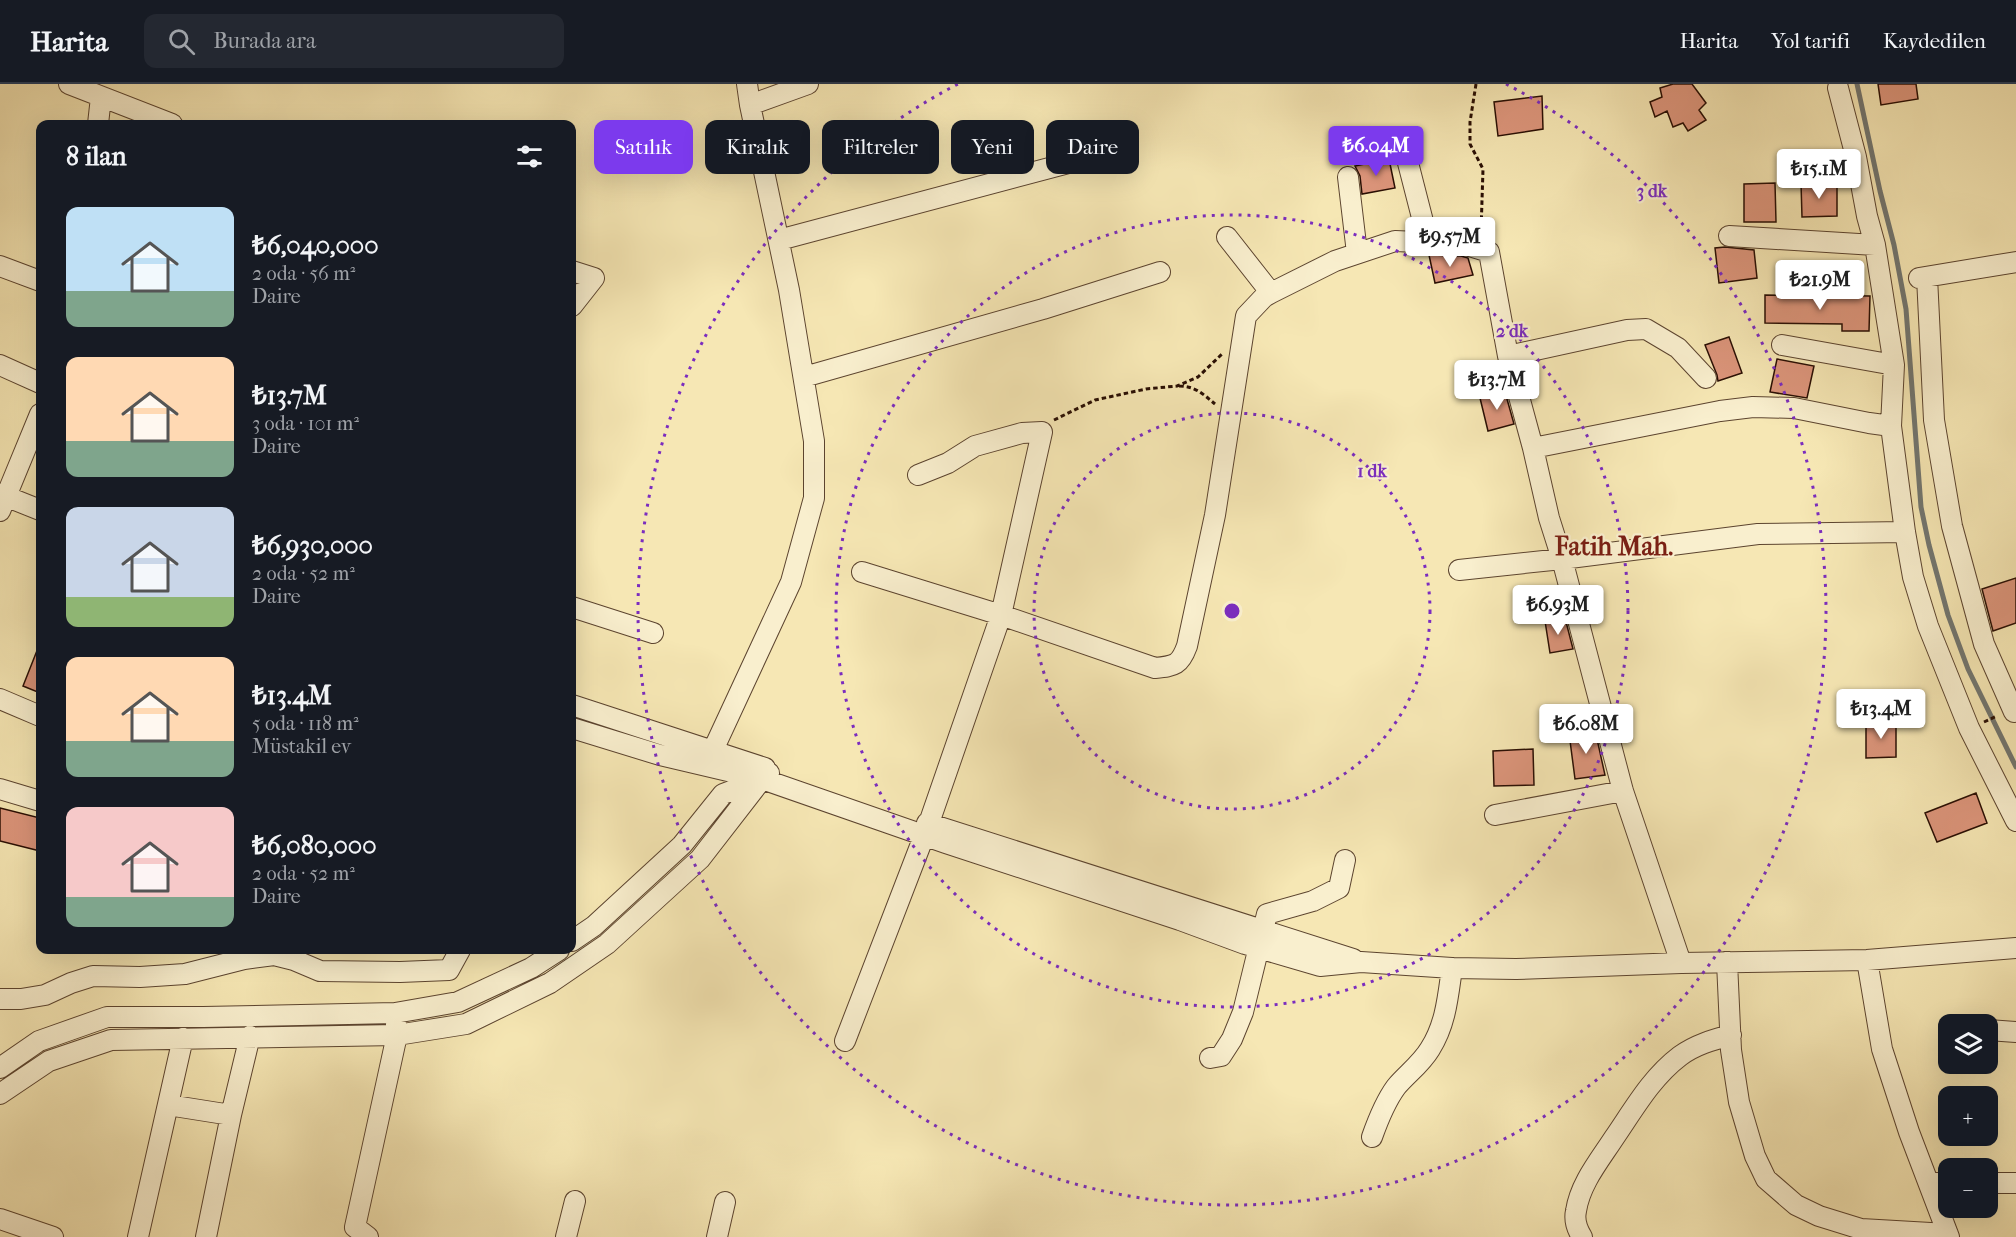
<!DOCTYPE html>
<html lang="tr">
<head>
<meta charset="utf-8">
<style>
  body { margin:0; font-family:"IM FELL French Canon",serif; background:#242831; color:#f1f3f6; height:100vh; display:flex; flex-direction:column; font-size:22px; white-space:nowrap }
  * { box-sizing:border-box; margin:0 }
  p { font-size:20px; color:#9ea1a6 }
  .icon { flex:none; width:33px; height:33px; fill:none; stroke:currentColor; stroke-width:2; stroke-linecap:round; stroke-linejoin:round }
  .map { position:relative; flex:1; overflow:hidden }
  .sheet { position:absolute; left:36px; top:36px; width:540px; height:834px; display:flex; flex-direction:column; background:#171b24; border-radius:12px; box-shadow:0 6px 24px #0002 }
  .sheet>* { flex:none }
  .guide { position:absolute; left:594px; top:36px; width:570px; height:54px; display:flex; gap:12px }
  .buttons { position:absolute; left:1938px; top:930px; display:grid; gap:12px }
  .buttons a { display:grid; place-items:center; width:60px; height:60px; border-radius:12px; background:#171b24; box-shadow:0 6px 24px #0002; font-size:30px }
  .price { position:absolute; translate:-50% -51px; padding:0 14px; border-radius:6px; background:#fff; color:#222; font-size:20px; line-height:39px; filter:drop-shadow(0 2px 3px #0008) }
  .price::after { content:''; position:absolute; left:50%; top:36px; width:18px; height:14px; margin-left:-9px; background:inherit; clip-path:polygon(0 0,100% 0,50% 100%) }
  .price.on { background:#7c3aed; color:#fff }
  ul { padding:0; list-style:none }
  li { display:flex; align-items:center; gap:18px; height:150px; padding:0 30px }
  li span { display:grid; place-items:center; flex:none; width:168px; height:120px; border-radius:12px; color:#555 }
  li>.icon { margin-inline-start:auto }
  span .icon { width:72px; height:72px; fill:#fffc; stroke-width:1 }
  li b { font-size:26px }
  h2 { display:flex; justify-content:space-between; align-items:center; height:72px; padding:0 30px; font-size:26px }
  .chip { padding:0 21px; border-radius:12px; background:#171b24; box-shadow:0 6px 24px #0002; font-size:21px; line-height:54px }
  .chip.on { background:#7c3aed; color:#fff }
  header { display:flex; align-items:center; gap:36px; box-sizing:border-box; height:84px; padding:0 30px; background:#171b24; border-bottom:2px solid #363941 }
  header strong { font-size:28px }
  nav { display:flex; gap:33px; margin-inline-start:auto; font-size:21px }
  .search { width:420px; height:54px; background:#242831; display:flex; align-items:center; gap:15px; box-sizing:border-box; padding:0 21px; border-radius:12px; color:#9ea1a6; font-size:22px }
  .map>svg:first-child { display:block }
</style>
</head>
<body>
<header>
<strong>Harita</strong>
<div class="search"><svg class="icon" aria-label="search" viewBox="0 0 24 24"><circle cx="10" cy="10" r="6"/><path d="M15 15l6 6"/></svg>Burada ara</div>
<nav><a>Harita</a><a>Yol tarifi</a><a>Kaydedilen</a></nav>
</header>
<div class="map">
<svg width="2016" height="1153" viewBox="0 0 2016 1153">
  <rect width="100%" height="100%" fill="#f6e7b4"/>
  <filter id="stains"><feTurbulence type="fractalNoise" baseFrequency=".00333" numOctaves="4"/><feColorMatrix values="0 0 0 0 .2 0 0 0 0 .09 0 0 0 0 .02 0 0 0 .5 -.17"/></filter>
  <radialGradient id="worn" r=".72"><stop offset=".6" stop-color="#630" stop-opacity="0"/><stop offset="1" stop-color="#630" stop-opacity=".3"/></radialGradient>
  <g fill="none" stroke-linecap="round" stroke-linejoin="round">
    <!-- stream -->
    <path stroke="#727670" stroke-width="5" d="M 1857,0 L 1880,107 L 1894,161 L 1906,225 L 1921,423 L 1929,461 L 1948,531 L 1968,585 L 2016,683"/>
  </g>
  <!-- building -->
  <path fill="#dc957b" stroke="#290e03" stroke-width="1.5" d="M 1673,0 L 1692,0 L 1706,19 L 1699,26 L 1706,36 L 1688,47 L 1683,39 L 1673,43 L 1667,27 L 1655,33 L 1650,18 L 1662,13 L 1660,4 Z
    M 1878,0 L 1916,0 L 1918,15 L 1881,21 Z
    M 1542,12 L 1543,45 L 1498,52 L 1494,18 Z
    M 1389,75 L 1395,104 L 1362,110 L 1360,92 L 1355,82 Z
    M 1775,99 L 1776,138 L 1744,138 L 1744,100 Z
    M 1801,99 L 1837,99 L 1837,132 L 1802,133 Z
    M 1725,163 L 1754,166 L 1757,194 L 1719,199 L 1715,164 Z
    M 1429,171 L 1461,172 L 1468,174 L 1473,191 L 1435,199 Z
    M 1765,211 L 1870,212 L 1869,247 L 1842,247 L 1842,240 L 1765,239 Z
    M 1729,253 L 1742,289 L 1718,297 L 1717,291 L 1705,261 Z
    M 1777,275 L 1814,282 L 1807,314 L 1770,308 Z
    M 1505,308 L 1514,340 L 1488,347 L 1480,314 Z
    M 2016,494 L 2016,539 L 1993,547 L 1982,505 Z
    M 1565,534 L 1573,565 L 1550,569 L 1545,537 Z
    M 40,559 L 40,609 L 23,602 Z
    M 1866,639 L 1896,639 L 1896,673 L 1866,674 Z
    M 1595,646 L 1605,691 L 1575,695 L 1569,649 Z
    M 1533,665 L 1534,701 L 1494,702 L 1493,667 Z
    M 1976,709 L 1987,739 L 1937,758 L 1925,729 Z
    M 0,724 L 40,734 L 40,767 L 0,757 Z"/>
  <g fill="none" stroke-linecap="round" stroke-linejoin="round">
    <!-- minor casing -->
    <g stroke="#5c442f" stroke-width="22">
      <path id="minor" d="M 69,0 L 172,40
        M 1838,4 L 1856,73 L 1867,132 L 1875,161 L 1894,281 L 1891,342 L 1905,448 L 1913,493 L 1928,542 L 1969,644 L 2016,737
        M 750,21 L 808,0
        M 98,40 L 101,13
        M 1407,75 L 1428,157
        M 1348,93 L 1357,169
        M 1729,152 L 1875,161
        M 1227,153 L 1271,209
        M 779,156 L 1121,65
        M 0,182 L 40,197
        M 572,187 L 594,194 L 572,222
        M 1927,193 L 1934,336 L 1952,442 L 1984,560 L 2014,628
        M 1919,194 L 2016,178
        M 1782,261 L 1894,281
        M 1508,272 L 1627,246 L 1646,245 L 1678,264 L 1706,294
        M 0,281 L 40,299
        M 804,293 L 1043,225 L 1160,188
        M 1533,364 L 1720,327 L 1753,323 L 1794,324 L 1869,339 L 1891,342
        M 0,410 L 40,426
        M 0,427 L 40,330
        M 1459,486 L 1562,475 L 1758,450 L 1905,448
        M 862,488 L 1001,531 L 1155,584 C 1175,582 1180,581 1187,562 L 1215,431 L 1246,232 L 1264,213 L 1271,209 L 1335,177 L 1395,157 L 1463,160 L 1489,168 L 1508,272 L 1533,364 L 1549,434 L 1562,475 L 1623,707 L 1681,879
        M 572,523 L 653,549
        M 0,615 L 40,632
        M 572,621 L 765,684
        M 572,644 L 660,671 L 762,695 L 946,759 L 1180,836 L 1245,860 L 1320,882 L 1361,878 L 1452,884 L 1516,885 L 1681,879 L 1867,876 L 2016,864
        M 708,677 L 791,498 L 814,414 L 814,357 L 789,206 L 750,21 L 747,0
        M 0,705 L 40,717
        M 1495,731 L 1623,707
        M 927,739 L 1353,875
        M 572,857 L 594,842 L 682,761 L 723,710 L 762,695
        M 1867,876 L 1882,965 L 1909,1048 L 1949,1153
        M 1727,878 L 1731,966 L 1739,1018 L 1755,1072 L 1766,1095 L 1796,1121 L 1819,1132 L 1861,1145 L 1948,1150
        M 0,915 L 21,915 L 45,911 L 71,899 L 93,892 L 140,893 L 185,890 L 244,875 L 274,871 L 294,876 L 320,887 L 400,888 L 449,886 L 460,866
        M 1988,946 L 2016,948
        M 845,957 L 929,739 L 1001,531 L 1042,348 L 1022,349 L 975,362 L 948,379 L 918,391
        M 1210,974 L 1221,972 L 1232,955 L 1243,928 L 1267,830 L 1313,817 L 1339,804 L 1345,776
        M 0,984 L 39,957 L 107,933 L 203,933 L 395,929 L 458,918 L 531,884 L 559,866
        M 0,1010 L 49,977 L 111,956 L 397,951 L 466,940 L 550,899 L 607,860 L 700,775 L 762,695 L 769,689
        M 168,1021 L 231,1031
        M 1372,1053 C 1378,1036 1385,1018 1396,1003 C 1407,990 1421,980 1430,965 C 1446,940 1448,912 1452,884
        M 1930,1099 L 1948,1099
        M 1988,1099 L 2016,1099
        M 0,1135 L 53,1153
        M 138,1153 L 183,954
        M 206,1153 L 231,1031 L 250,952
        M 368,1153 L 355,1143 L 397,951 L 396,940
        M 566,1153 L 575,1117
        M 717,1153 L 725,1118
        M 1582,1153 C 1577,1145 1574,1136 1576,1127 C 1580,1100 1599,1077 1614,1054 C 1634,1025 1651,994 1680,972 C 1695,961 1712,956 1731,951"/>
    </g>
    <!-- path -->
    <path stroke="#290e03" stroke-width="3" stroke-dasharray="4.5 3" stroke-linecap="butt" d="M 1476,0 L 1470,38 L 1470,60 L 1483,85 L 1481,148
      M 1179,302 C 1195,302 1203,310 1215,320
      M 1054,336 L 1095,316 L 1146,305 L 1177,302 L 1198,293 L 1222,270
      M 1984,638 L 1997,632"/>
    <!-- minor -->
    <use href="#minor" stroke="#f9efce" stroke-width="20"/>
  </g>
  <!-- distance rings -->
  <g fill="none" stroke="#7b2cbf" stroke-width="3" stroke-dasharray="3 6">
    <circle cx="1232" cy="527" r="198"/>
    <circle cx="1232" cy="527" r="396"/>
    <path d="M1506 0A594 594 0 1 1 958 0"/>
  </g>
  <g text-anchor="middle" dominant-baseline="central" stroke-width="4.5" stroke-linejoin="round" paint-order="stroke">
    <!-- district labels -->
    <g font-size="26" font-weight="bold" fill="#7a1f14" stroke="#f9efce">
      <text x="1614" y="462">Fatih Mah.</text>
    </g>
  </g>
  <circle cx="1232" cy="527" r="9" fill="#7b2cbf" stroke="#f9efce" stroke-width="3"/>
  <g font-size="18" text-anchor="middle" font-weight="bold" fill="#7b2cbf" stroke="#f9efce" stroke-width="4.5" stroke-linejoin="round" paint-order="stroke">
    <text x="1652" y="113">3 dk</text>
    <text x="1512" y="253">2 dk</text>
    <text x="1372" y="393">1 dk</text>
  </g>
  <rect width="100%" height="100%" filter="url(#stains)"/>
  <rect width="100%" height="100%" fill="url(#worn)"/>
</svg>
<div class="buttons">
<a><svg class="icon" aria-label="layers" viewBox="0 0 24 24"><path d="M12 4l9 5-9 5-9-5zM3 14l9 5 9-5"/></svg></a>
<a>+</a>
<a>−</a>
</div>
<b class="price on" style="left:1376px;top:93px">₺6.04M</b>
<b class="price" style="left:1819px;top:116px">₺15.1M</b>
<b class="price" style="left:1450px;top:184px">₺9.57M</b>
<b class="price" style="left:1820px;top:227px">₺21.9M</b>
<b class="price" style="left:1497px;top:327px">₺13.7M</b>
<b class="price" style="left:1558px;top:552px">₺6.93M</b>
<b class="price" style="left:1881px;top:656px">₺13.4M</b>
<b class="price" style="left:1586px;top:671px">₺6.08M</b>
<div class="guide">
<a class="chip on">Satılık</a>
<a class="chip">Kiralık</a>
<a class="chip">Filtreler</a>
<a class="chip">Yeni</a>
<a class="chip">Daire</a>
</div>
<section class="sheet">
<h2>8 ilan<svg class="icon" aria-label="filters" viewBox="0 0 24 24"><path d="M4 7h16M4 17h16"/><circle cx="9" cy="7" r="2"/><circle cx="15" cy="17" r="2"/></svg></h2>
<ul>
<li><span style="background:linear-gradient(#bfe0f5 70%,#7fa58c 0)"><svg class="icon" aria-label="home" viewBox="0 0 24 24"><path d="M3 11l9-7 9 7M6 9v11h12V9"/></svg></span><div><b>₺6,040,000</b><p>2 oda · 56 m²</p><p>Daire</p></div></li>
<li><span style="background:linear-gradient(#ffd9b3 70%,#7fa58c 0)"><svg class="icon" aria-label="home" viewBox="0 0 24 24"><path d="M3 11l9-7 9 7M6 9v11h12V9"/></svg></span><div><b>₺13.7M</b><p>3 oda · 101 m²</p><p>Daire</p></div></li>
<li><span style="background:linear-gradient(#c9d6e8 75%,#8fb573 0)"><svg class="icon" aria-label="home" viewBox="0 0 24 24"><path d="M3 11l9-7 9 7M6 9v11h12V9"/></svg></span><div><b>₺6,930,000</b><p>2 oda · 52 m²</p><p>Daire</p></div></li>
<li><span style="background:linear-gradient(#ffd9b3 70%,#7fa58c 0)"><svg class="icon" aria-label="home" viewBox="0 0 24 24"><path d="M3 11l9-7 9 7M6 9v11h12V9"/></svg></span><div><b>₺13.4M</b><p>5 oda · 118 m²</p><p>Müstakil ev</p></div></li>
<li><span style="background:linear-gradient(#f6c9c9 75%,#7fa58c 0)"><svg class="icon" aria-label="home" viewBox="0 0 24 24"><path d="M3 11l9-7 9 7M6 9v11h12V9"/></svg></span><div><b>₺6,080,000</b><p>2 oda · 52 m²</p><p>Daire</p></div></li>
</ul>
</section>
</div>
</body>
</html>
